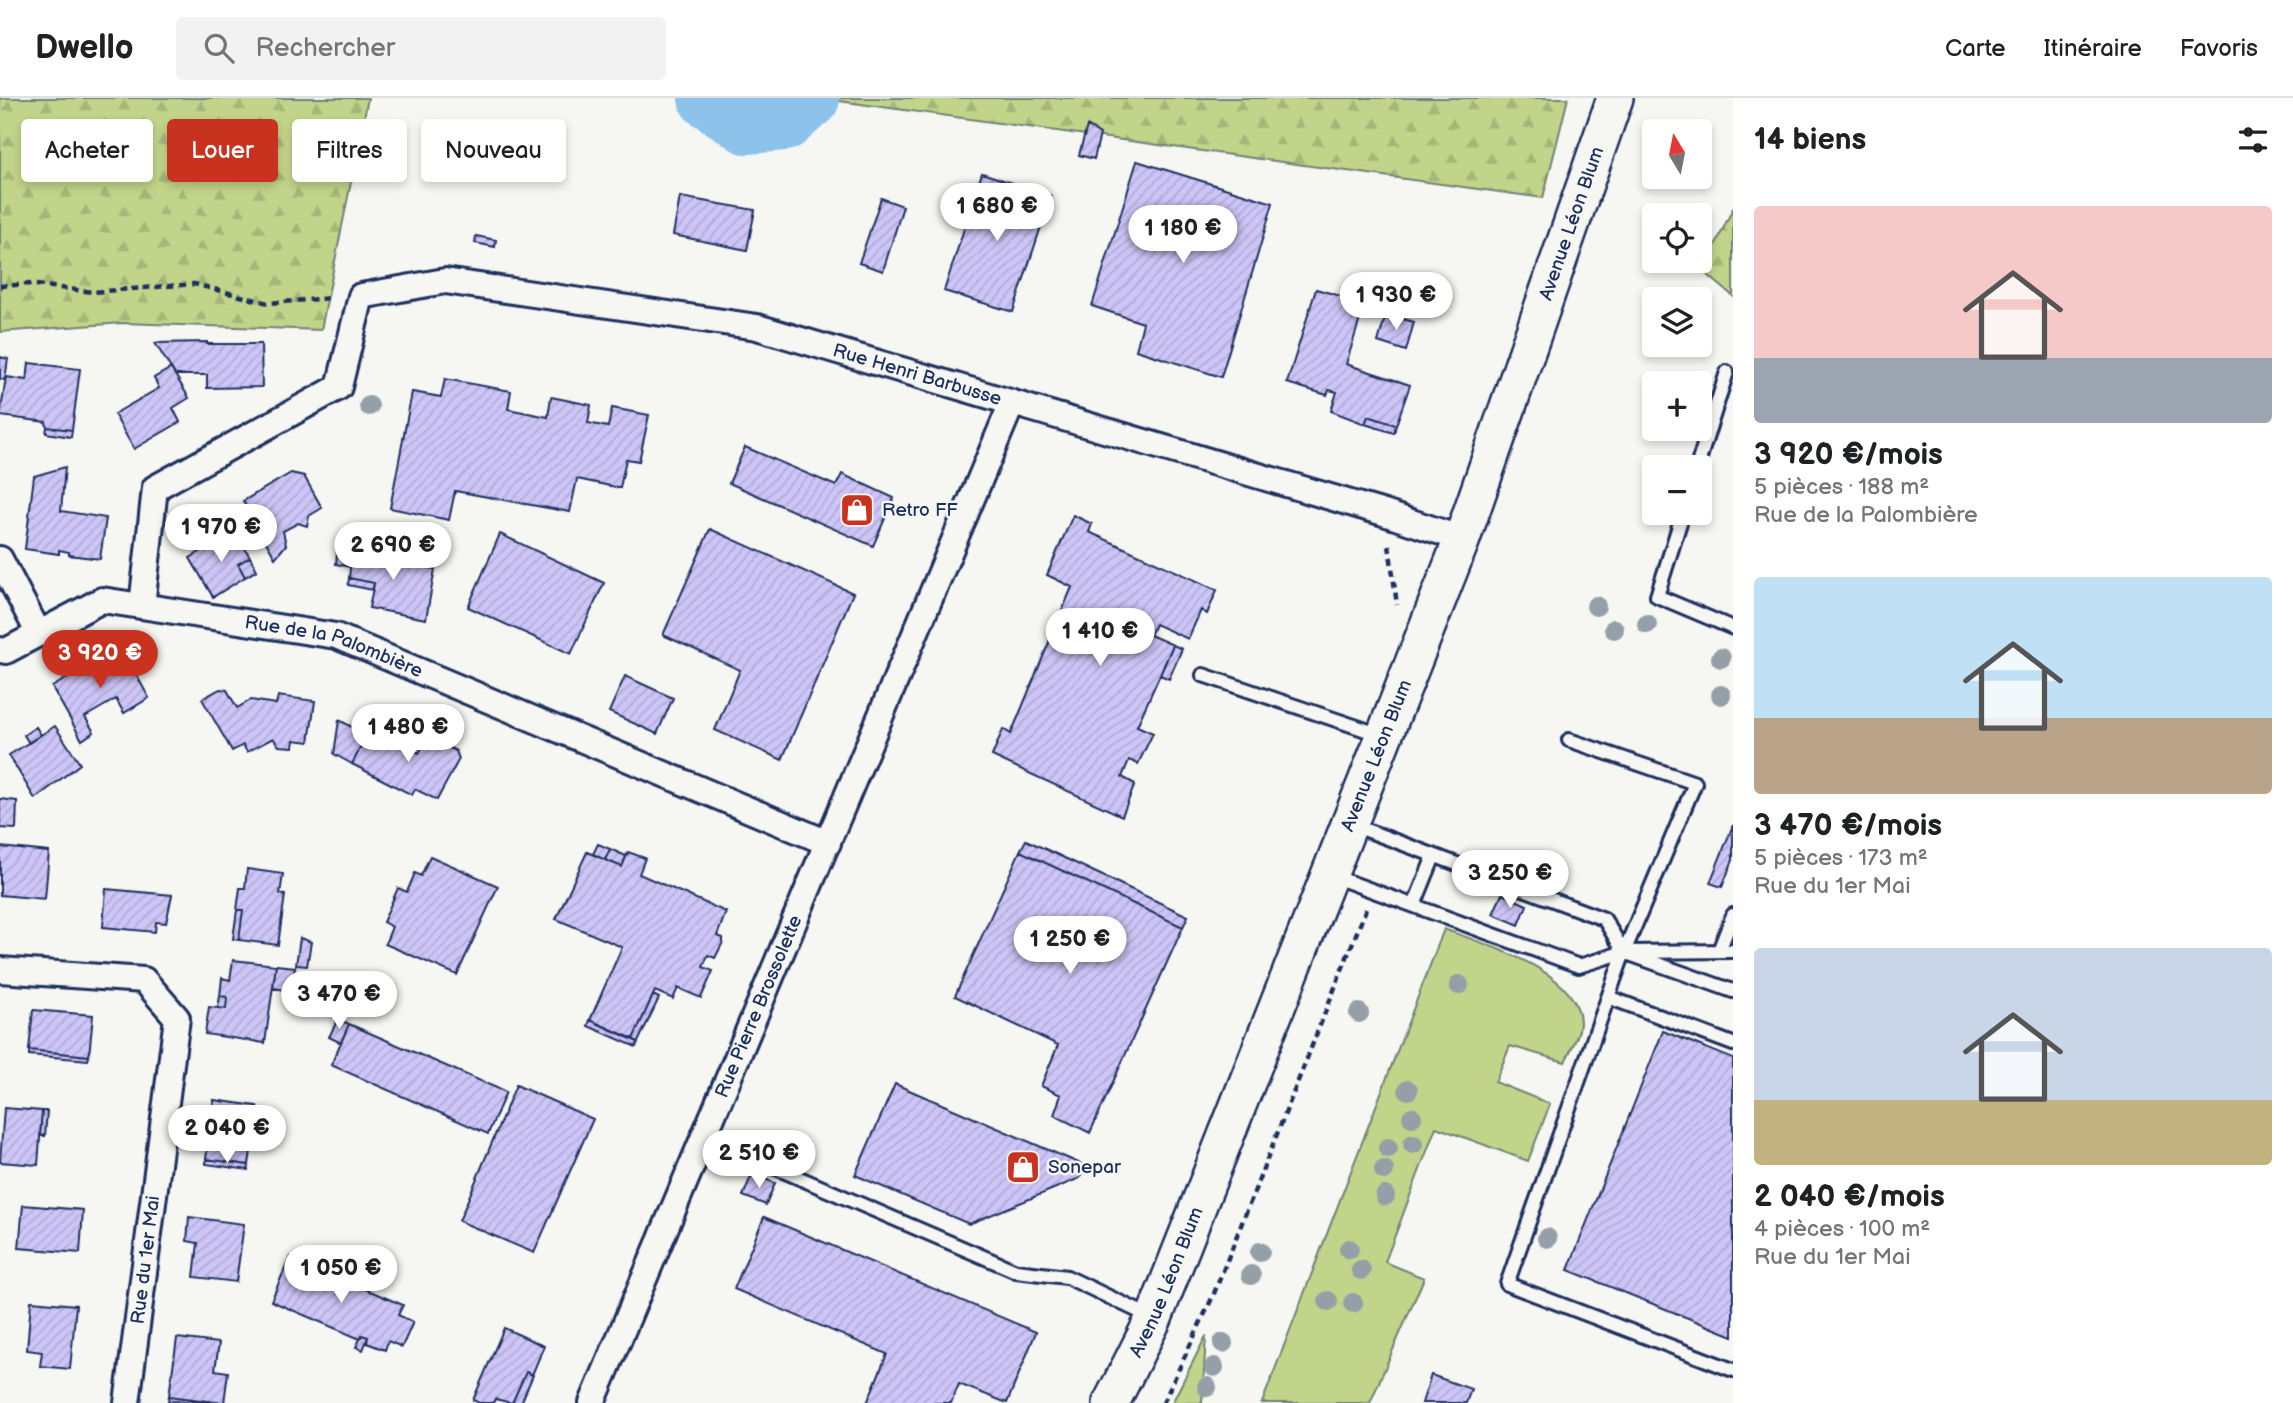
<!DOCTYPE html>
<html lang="fr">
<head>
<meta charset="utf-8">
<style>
  body { margin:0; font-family:"Balsamiq Sans",sans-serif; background:#f2f2f2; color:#202124; height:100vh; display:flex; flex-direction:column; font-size:26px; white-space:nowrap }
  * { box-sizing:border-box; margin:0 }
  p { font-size:23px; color:#757577 }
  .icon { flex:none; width:38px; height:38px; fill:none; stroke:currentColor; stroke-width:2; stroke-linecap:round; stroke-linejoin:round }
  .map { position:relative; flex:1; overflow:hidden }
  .side { display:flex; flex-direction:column; background:#fff; width:560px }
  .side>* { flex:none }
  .guide { position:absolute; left:21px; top:21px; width:665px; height:63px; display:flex; gap:14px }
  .needle { width:46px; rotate:350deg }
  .tools { position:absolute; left:1642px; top:21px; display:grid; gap:14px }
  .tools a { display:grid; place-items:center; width:70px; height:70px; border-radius:7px; background:#fff; box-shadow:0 4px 10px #0003; font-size:35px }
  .price { position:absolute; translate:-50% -60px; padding:0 16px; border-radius:24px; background:#fff; color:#222; font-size:23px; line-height:46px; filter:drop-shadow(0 2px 4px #0008) }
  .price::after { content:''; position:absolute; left:50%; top:42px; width:21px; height:16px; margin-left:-10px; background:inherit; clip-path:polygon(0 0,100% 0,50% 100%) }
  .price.active { background:#c8321e; color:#fff }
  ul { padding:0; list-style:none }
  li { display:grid; align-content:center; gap:14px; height:371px; padding:0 21px }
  li span { display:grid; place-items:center; height:217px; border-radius:7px; color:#555 }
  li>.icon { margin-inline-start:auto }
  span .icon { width:126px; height:126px; fill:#fffc; stroke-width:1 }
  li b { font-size:30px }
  h2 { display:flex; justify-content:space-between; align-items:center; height:84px; padding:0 21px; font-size:30px }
  .tag { padding:0 24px; border-radius:7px; background:#fff; box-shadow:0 4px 10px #0003; font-size:24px; line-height:63px }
  .tag.active { background:#c8321e; color:#fff }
  header { display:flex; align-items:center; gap:42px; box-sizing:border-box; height:98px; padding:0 35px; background:#fff; border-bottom:2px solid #e0e0e0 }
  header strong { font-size:33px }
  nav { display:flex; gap:38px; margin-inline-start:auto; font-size:24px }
  .search { width:490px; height:63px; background:#f2f2f2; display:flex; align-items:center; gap:18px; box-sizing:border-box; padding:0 24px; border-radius:7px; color:#757577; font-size:26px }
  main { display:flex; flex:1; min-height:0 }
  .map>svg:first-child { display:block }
</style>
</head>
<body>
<header>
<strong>Dwello</strong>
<div class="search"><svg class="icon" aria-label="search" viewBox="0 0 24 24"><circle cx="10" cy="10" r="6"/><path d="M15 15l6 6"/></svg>Rechercher</div>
<nav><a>Carte</a><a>Itinéraire</a><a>Favoris</a></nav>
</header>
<main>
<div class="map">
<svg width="1733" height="1305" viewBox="0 0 1733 1305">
  <defs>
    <pattern id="forest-firs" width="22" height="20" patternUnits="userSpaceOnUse" patternTransform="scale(1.75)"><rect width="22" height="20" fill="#c1d489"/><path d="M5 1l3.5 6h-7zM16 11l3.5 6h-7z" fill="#a5b679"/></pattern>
    <pattern id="building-hatch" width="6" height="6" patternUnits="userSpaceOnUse" patternTransform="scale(1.75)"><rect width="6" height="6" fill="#cec5f7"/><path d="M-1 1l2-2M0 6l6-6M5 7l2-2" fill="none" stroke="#b0aad6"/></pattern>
  </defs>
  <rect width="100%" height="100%" fill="#f6f6f2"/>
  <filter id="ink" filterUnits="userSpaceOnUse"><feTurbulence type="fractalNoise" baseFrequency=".0143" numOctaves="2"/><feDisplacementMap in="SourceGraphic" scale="14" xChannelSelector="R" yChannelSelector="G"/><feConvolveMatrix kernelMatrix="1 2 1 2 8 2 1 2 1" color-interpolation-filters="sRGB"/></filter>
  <g filter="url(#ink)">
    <!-- grass -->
    <path fill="#c1d489" stroke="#6e8274" stroke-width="2" d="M 1444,831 C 1483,846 1579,872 1580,924 C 1580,937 1570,953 1565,964 L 1510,948 L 1495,984 L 1550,1006 L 1528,1063 L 1436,1029 L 1385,1164 L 1424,1180 L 1370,1305 L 1262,1305 Z
      M 1206,1238 L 1202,1305 L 1172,1305 Z"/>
    <!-- forest -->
    <path fill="url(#forest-firs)" stroke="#6e8274" stroke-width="2" d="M 0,0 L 368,0 L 321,232 L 123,225 L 0,234 Z
      M 817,0 L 1568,0 L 1543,100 Z
      M 1733,110 L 1733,198 L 1703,173 Z"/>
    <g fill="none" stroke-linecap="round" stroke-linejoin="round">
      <!-- river -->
      <path stroke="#8dc2eb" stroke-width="60" d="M 708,0 L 747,26 L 784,23 L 810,0"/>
    </g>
    <!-- building -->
    <path fill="url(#building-hatch)" stroke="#1b2f5e" stroke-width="2" d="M 1087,28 L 1100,36 L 1094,61 L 1079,57 Z
      M 1699,45 L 1708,53 L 1707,62 L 1699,69 Z
      M 1137,63 L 1273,105 L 1221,279 L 1136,252 L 1143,225 L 1092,208 Z
      M 982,75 L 1051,98 L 1013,214 L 944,193 Z
      M 680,99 L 755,112 L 747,152 L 673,137 Z
      M 881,100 L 903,108 L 883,173 L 859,165 Z
      M 476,138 L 496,142 L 495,149 L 475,145 Z
      M 1316,191 L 1365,205 L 1346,266 L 1410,287 L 1396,327 L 1368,318 L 1365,326 L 1331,313 L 1337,294 L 1329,292 L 1327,297 L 1287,285 Z
      M 1386,216 L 1414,224 L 1406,253 L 1378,244 Z
      M 207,244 L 207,246 L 261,246 L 262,289 L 207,290 L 207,277 L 175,277 L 155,245 Z
      M 0,259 L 8,261 L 5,282 L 0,281 Z
      M 29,265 L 80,271 L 72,332 L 47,329 L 46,324 L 0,318 L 6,279 L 27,282 Z
      M 171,270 L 189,300 L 173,310 L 180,324 L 134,351 L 114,316 L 159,290 L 154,280 Z
      M 445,281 L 511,293 L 508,311 L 548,319 L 551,299 L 591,307 L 588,325 L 608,329 L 612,310 L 649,317 L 639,363 L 626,361 L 620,390 L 577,381 L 570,414 L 455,393 L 449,422 L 390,410 L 412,294 L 441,299 Z
      M 1368,318 L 1396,327 L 1394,335 L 1365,326 Z
      M 47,329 L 72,332 L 71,339 L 46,335 Z
      M 745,349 L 836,388 L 842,376 L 894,400 L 873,448 L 729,385 Z
      M 65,369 L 61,413 L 106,420 L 100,461 L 69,457 L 69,454 L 59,452 L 59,456 L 25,451 L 34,378 Z
      M 291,375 L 304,378 L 322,410 L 309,418 L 307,428 L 298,425 L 283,433 L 286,447 L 275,460 L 243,403 Z
      M 1073,417 L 1092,426 L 1089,434 L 1217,492 L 1207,516 L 1201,512 L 1188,541 L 1155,526 L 1150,537 L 1173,547 L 1137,628 L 1153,635 L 1138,666 L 1129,662 L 1122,679 L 1135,686 L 1122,718 L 992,658 L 1003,631 L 1011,636 L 1072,489 L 1047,477 Z
      M 710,431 L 853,495 L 782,662 L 715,632 L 740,572 L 663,537 Z
      M 235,433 L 250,459 L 238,466 L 245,479 L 213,499 L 190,460 Z
      M 500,436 L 604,485 L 571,556 L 468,509 Z
      M 353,444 L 380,449 L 379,460 L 435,471 L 426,521 L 369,510 L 374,485 L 349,480 Z
      M 338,445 L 353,448 L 350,469 L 336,466 Z
      M 250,459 L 257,472 L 245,479 L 238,466 Z
      M 349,480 L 374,485 L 373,492 L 348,487 Z
      M 1173,547 L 1182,551 L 1169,581 L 1160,577 Z
      M 121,549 L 149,600 L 124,615 L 116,601 L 85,619 L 94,634 L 82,642 L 52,589 Z
      M 625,578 L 673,600 L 657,636 L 609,614 Z
      M 220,591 L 227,592 L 237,610 L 251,602 L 276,606 L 278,598 L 315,603 L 309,644 L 294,642 L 293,649 L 279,648 L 273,640 L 247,654 L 243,647 L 232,653 L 202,601 Z
      M 339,622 L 367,637 L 352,666 L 334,656 Z
      M 55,628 L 80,666 L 35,701 L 9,657 Z
      M 36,629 L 41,637 L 29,645 L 24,637 Z
      M 371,630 L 419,655 L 428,639 L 456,653 L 459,661 L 437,702 L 415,691 L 412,697 L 352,666 Z
      M 0,701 L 17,703 L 16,731 L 0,730 Z
      M 1733,727 L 1733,762 L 1722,789 L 1710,785 Z
      M 1026,742 L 1188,818 L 1183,829 L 1020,753 Z
      M 598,746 L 610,751 L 605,762 L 593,756 Z
      M 0,749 L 49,754 L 45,801 L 0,797 Z
      M 610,751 L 626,758 L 622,769 L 605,762 Z
      M 1020,753 L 1183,829 L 1090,1035 L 1054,1017 L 1061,997 L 1041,988 L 1058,947 L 955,898 Z
      M 587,754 L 622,769 L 628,754 L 645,760 L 639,776 L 726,814 L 717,838 L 723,840 L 723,844 L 715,860 L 708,857 L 703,869 L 713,873 L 701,900 L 678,890 L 673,901 L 655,893 L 633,941 L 590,922 L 622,849 L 556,821 Z
      M 430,758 L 498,788 L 457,877 L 385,846 L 392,829 L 383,824 L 398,790 L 407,794 L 415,775 L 421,778 Z
      M 247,771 L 283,776 L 280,796 L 285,797 L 278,847 L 239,842 L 243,812 L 237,812 L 240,790 L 245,790 Z
      M 106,791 L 172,797 L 166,825 L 156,824 L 155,834 L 103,829 Z
      M 1502,796 L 1527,807 L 1519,827 L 1493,816 Z
      M 237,812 L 243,812 L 239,842 L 233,841 Z
      M 300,840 L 311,844 L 307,868 L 296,867 Z
      M 233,862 L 276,867 L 265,945 L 205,936 L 209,909 L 226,911 L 227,899 L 220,898 L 222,880 L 230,882 Z
      M 276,867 L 295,869 L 292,893 L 273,890 Z
      M 653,897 L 659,900 L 638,944 L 633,941 Z
      M 220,898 L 227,899 L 226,911 L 218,910 Z
      M 33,912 L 93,917 L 89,958 L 29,952 Z
      M 338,921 L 349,926 L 341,945 L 329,939 Z
      M 590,922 L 638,944 L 636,949 L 588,928 Z
      M 349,926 L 506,994 L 488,1036 L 331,967 Z
      M 1663,933 L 1733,961 L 1733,1238 L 1568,1172 Z
      M 29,952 L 89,958 L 88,962 L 29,957 Z
      M 895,986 L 1081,1066 L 1082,1076 L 1080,1080 L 969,1126 L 855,1077 Z
      M 516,987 L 593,1021 L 534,1155 L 459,1123 Z
      M 214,1002 L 257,1008 L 249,1067 L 206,1061 Z
      M 4,1010 L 42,1013 L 38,1067 L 0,1064 Z
      M 42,1013 L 47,1013 L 45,1038 L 40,1037 Z
      M 206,1061 L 249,1067 L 248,1072 L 206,1066 Z
      M 752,1076 L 775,1085 L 766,1107 L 743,1098 Z
      M 23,1107 L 83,1112 L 80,1155 L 19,1150 Z
      M 189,1119 L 244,1126 L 236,1184 L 194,1179 L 198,1145 L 187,1143 Z
      M 764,1119 L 1036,1234 L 1007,1305 L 959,1286 L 951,1305 L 867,1305 L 887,1256 L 734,1191 Z
      M 290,1159 L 403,1207 L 398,1217 L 413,1224 L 402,1249 L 388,1243 L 385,1252 L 367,1245 L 368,1239 L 362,1237 L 360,1241 L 271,1203 Z
      M 31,1203 L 76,1207 L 70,1271 L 40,1268 L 42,1254 L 27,1252 Z
      M 504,1230 L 544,1248 L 532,1277 L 526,1274 L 512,1305 L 495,1301 L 493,1305 L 479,1305 L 473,1302 Z
      M 362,1237 L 368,1239 L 363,1252 L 356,1249 Z
      M 177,1240 L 219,1245 L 215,1272 L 228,1274 L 224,1305 L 169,1298 Z
      M 526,1274 L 533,1277 L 521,1305 L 512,1305 Z
      M 1431,1277 L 1471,1291 L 1466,1305 L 1422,1305 Z
      M 169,1298 L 211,1304 L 168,1303 Z"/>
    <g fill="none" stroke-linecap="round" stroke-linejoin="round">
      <!-- lane casing -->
      <g stroke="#1b2f5e" stroke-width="18">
        <path id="lane" d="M 1697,369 L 1727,274
          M 1683,415 L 1657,498 L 1733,530
          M 1203,577 L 1384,638
          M 1569,642 L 1695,685 L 1624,854 L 1507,1186 L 1733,1272
          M 1350,726 L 1604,821 L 1624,854 L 1733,893
          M 1330,777 L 1579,868 L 1624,854 L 1733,853
          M 1415,805 L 1434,758
          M 1719,853 L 1733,817
          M 1608,899 L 1733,946
          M 704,1039 L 1016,1173 L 1067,1179 L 1153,1220"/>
      </g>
      <!-- street casing -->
      <g stroke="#1b2f5e" stroke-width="30">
        <g id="street">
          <path d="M 0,461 L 39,536"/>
          <path id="s1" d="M 142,508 L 155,390 L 339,289 L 361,198 L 445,183 L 757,229 L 1384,415 L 1462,441"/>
          <path id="s2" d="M 0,552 L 6,553 L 102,502 L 336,538 L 828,745"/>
          <path d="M 0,872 L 144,882 L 177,920 L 127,1305"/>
          <path id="s3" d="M 592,1305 L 1012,305"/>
        </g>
      </g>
      <!-- secondary casing -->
      <g stroke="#1b2f5e" stroke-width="40">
        <g id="secondary">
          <path id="s4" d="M 1111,1305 L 1154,1220 L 1462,441 L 1615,0"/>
        </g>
      </g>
      <!-- path -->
      <path stroke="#1b2f5e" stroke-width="4.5" stroke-dasharray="7 5" stroke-linecap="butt" d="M 0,188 L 28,186 L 93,194 L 194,186 L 268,205 L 332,200
        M 1389,447 L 1397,507
        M 1163,1305 L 1213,1198 L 1366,811"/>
      <!-- lane -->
      <use href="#lane" stroke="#f6f6f2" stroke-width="12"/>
      <!-- street -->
      <use href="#street" stroke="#f6f6f2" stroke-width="24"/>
      <!-- secondary -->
      <use href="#secondary" stroke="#f6f6f2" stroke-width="35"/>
    </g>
    <!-- trees -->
    <g fill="#949fa7">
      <circle cx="369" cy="308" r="10"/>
      <circle cx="1596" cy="508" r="10"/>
      <circle cx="1647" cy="526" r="10"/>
      <circle cx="1614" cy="531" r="10"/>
      <circle cx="1721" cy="560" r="10"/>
      <circle cx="1721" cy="597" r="10"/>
      <circle cx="1459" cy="887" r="10"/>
      <circle cx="1359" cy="915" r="10"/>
      <circle cx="1408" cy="992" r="10"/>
      <circle cx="1412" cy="1019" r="10"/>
      <circle cx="1413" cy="1046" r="10"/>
      <circle cx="1388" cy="1050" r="10"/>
      <circle cx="1384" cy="1072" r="10"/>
      <circle cx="1385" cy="1098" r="10"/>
      <circle cx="1547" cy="1140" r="10"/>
      <circle cx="1349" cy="1151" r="10"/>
      <circle cx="1260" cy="1154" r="10"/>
      <circle cx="1361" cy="1172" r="10"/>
      <circle cx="1251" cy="1177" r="10"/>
      <circle cx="1328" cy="1203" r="10"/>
      <circle cx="1353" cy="1205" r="10"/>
      <circle cx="1223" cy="1245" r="10"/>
      <circle cx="1214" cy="1269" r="10"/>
      <circle cx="1207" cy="1289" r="10"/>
    </g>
  </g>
  <!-- icons -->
  <defs>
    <g id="shop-square" transform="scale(1.75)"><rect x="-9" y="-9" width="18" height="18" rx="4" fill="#c8321e" stroke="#f6f6f2"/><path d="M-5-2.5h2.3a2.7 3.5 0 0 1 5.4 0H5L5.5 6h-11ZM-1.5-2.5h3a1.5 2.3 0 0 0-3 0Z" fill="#fff"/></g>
  </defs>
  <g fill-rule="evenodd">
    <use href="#shop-square" x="857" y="412"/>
    <use href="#shop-square" x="1023" y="1069"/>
  </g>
  <g text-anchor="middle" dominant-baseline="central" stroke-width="5" stroke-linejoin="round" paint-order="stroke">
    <!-- street labels -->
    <g font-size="19" fill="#1b2f5e" stroke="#f6f6f2">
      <text stroke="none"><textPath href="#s4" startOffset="1267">Avenue Léon Blum</textPath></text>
      <text stroke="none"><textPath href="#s1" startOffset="990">Rue Henri Barbusse</textPath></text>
      <text stroke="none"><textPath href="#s2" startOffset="352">Rue de la Palombière</textPath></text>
      <text stroke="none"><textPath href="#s4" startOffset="700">Avenue Léon Blum</textPath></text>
      <text stroke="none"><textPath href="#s3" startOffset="430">Rue Pierre Brossolette</textPath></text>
      <text transform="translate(146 1162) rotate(-83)">Rue du 1er Mai</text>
      <text stroke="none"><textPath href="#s4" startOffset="133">Avenue Léon Blum</textPath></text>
    </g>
    <!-- poi labels -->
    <g font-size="19" fill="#1b2f5e" stroke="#f6f6f2" text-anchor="start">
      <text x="882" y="412">Retro FF</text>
      <text x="1048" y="1069">Sonepar</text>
    </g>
  </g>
</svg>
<div class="tools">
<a><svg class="needle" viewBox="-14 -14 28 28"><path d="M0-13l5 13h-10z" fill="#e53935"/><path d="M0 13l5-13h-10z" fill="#757577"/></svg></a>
<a><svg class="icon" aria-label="locate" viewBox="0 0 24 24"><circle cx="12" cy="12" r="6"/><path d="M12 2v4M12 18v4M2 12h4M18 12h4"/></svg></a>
<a><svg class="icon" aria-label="layers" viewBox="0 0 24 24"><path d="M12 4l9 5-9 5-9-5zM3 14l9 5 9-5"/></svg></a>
<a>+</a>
<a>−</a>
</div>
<b class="price" style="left:997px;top:145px">1 680 €</b>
<b class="price" style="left:1183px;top:167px">1 180 €</b>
<b class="price" style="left:1396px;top:234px">1 930 €</b>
<b class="price" style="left:221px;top:466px">1 970 €</b>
<b class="price" style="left:393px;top:484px">2 690 €</b>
<b class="price" style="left:1100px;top:570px">1 410 €</b>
<b class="price active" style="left:100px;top:592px">3 920 €</b>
<b class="price" style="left:408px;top:666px">1 480 €</b>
<b class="price" style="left:1510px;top:812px">3 250 €</b>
<b class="price" style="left:1070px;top:878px">1 250 €</b>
<b class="price" style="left:339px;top:933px">3 470 €</b>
<b class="price" style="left:227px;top:1067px">2 040 €</b>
<b class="price" style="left:759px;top:1092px">2 510 €</b>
<b class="price" style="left:341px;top:1207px">1 050 €</b>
<div class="guide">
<a class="tag">Acheter</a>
<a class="tag active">Louer</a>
<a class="tag">Filtres</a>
<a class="tag">Nouveau</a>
</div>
</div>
<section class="side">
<h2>14 biens<svg class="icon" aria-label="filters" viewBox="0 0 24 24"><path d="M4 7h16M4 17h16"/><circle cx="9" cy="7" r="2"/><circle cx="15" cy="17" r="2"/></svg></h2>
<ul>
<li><span style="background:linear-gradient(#f6c9c9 70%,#9aa5b1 0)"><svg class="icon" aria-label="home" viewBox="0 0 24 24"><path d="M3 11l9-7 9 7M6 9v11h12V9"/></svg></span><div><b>3 920 €/mois</b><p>5 pièces · 188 m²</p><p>Rue de la Palombière</p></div></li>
<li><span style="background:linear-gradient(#bfe0f5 65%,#b9a48a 0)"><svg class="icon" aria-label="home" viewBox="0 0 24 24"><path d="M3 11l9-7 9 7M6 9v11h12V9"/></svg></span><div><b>3 470 €/mois</b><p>5 pièces · 173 m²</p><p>Rue du 1er Mai</p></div></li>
<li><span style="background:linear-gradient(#c9d6e8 70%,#c2b280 0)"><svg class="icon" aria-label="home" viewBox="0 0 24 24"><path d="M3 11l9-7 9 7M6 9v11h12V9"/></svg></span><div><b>2 040 €/mois</b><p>4 pièces · 100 m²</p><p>Rue du 1er Mai</p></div></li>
</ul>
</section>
</main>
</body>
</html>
